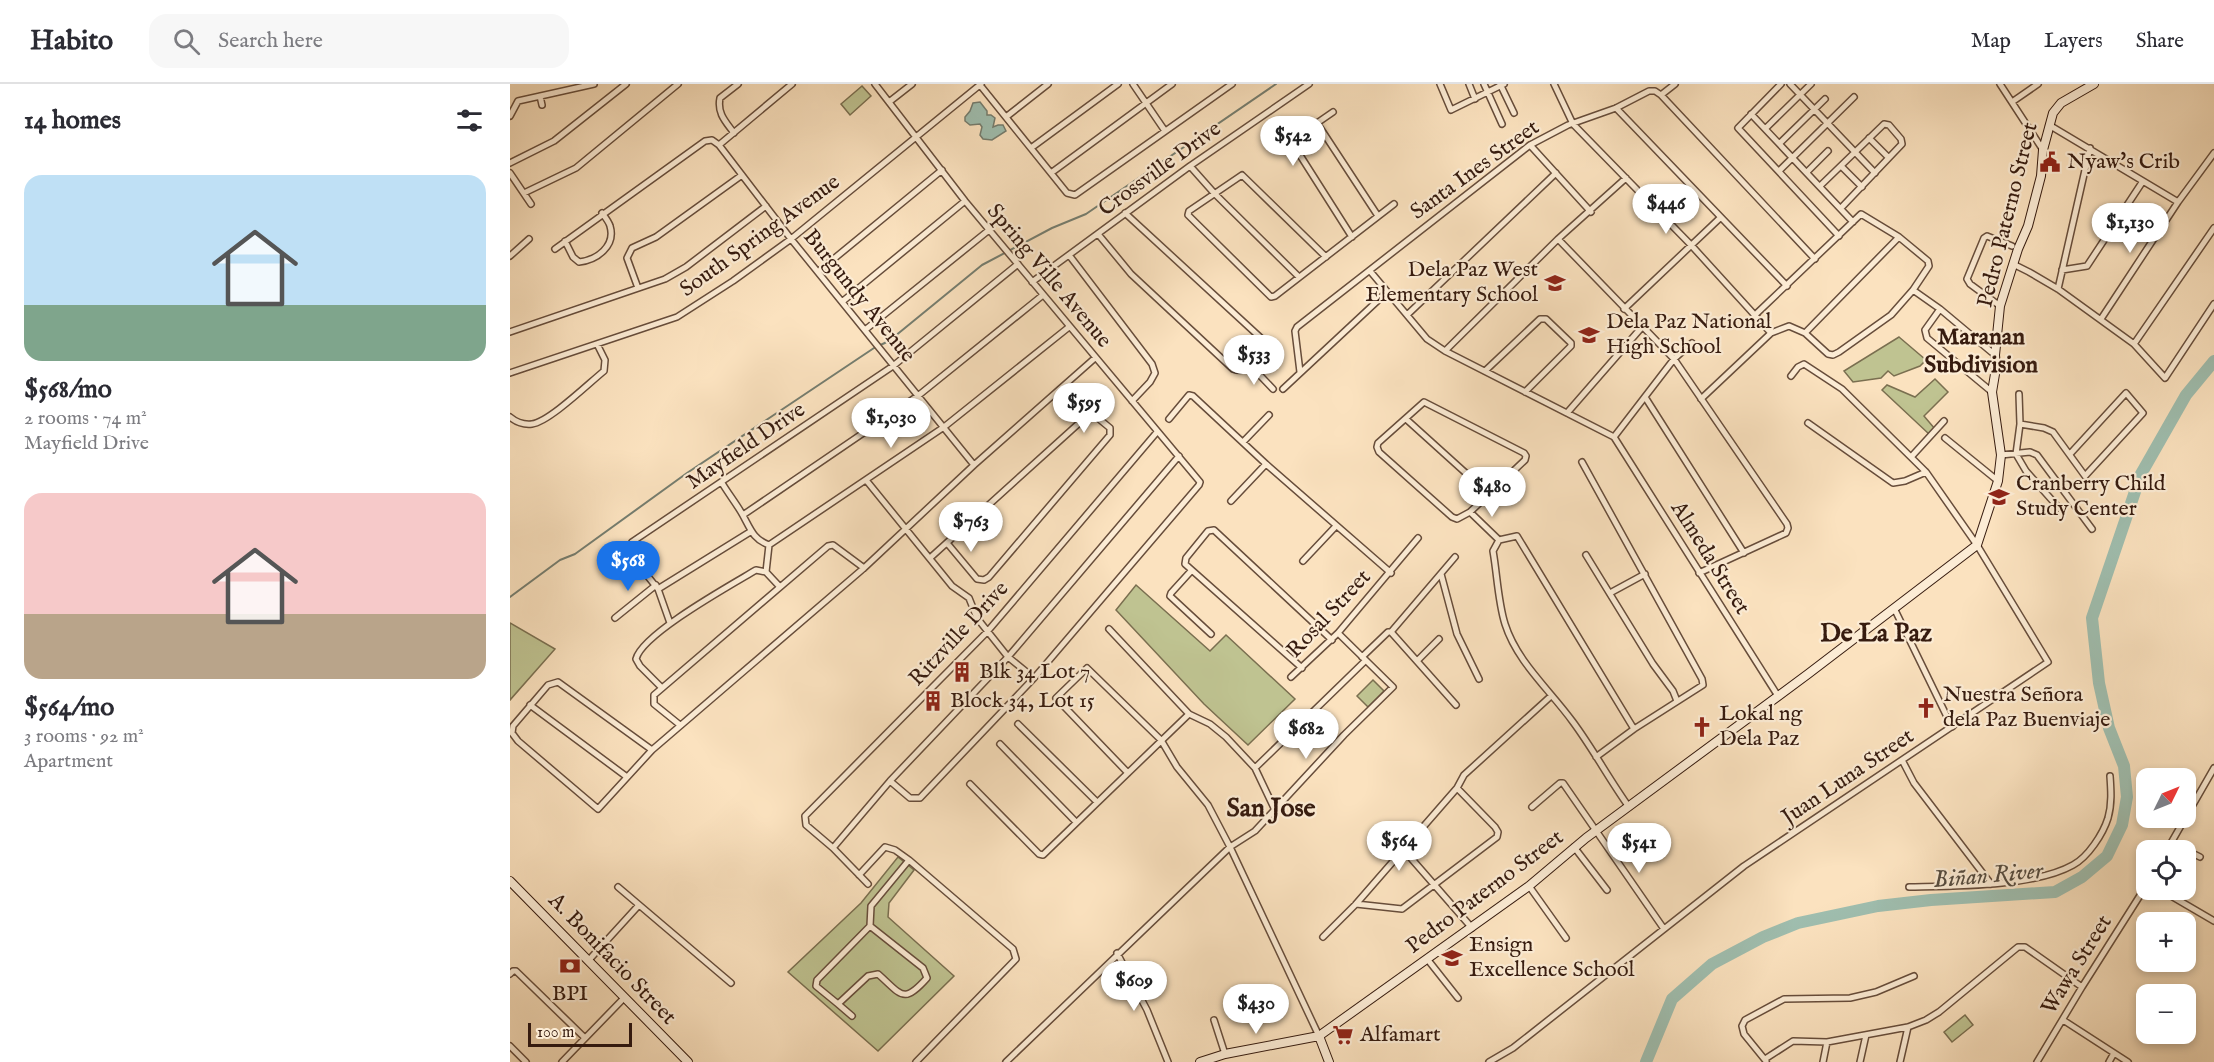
<!DOCTYPE html>
<html lang="en">
<head>
<meta charset="utf-8">
<style>
  body { margin:0; font-family:"IM FELL English",serif; background:#f7f7f7; color:#2b2b33; height:100vh; display:flex; flex-direction:column; font-size:22px; white-space:nowrap }
  * { box-sizing:border-box; margin:0 }
  p { font-size:20px; color:#7c7c81 }
  .icon { flex:none; width:33px; height:33px; fill:none; stroke:currentColor; stroke-width:2; stroke-linecap:round; stroke-linejoin:round }
  .map { position:relative; flex:1; overflow:hidden }
  .details { display:flex; flex-direction:column; background:#fff; width:510px }
  .details>* { flex:none }
  .needle { width:39px; rotate:47deg }
  .tools { position:absolute; left:1626px; top:684px; display:grid; gap:12px }
  .tools a { display:grid; place-items:center; width:60px; height:60px; border-radius:12px; background:#fff; box-shadow:0 3px 9px #0003; font-size:30px }
  .scale { position:absolute; left:18px; bottom:15px; width:104px; box-sizing:border-box; padding-left:6px; border:3px solid #361b0f; border-top:0; font-size:16px; line-height:21px; white-space:nowrap; color:#361b0f; -webkit-text-stroke:4px #fcecd5; paint-order:stroke }
  .price { position:absolute; translate:-50% -51px; padding:0 14px; border-radius:21px; background:#fff; color:#222; font-size:20px; line-height:39px; filter:drop-shadow(0 2px 3px #0008) }
  .price::after { content:''; position:absolute; left:50%; top:36px; width:18px; height:14px; margin-left:-9px; background:inherit; clip-path:polygon(0 0,100% 0,50% 100%) }
  .price.active { background:#1a73e8; color:#fff }
  ul { padding:0; list-style:none }
  li { display:grid; align-content:center; gap:12px; height:318px; padding:0 24px }
  li span { display:grid; place-items:center; height:186px; border-radius:18px; color:#555 }
  li>.icon { margin-inline-start:auto }
  span .icon { width:108px; height:108px; fill:#fffc; stroke-width:1 }
  li b { font-size:26px }
  h2 { display:flex; justify-content:space-between; align-items:center; height:72px; padding:0 24px; font-size:26px }
  header { display:flex; align-items:center; gap:36px; box-sizing:border-box; height:84px; padding:0 30px; background:#fff; border-bottom:2px solid #e1e1e2 }
  header strong { font-size:28px }
  nav { display:flex; gap:33px; margin-inline-start:auto; font-size:21px }
  .search { width:420px; height:54px; background:#f7f7f7; display:flex; align-items:center; gap:15px; box-sizing:border-box; padding:0 21px; border-radius:18px; color:#7c7c81; font-size:22px }
  main { display:flex; flex:1; min-height:0 }
  .map>svg:first-child { display:block }
</style>
</head>
<body>
<header>
<strong>Habito</strong>
<div class="search"><svg class="icon" aria-label="search" viewBox="0 0 24 24"><circle cx="10" cy="10" r="6"/><path d="M15 15l6 6"/></svg>Search here</div>
<nav><a>Map</a><a>Layers</a><a>Share</a></nav>
</header>
<main>
<section class="details">
<h2>14 homes<svg class="icon" aria-label="filters" viewBox="0 0 24 24"><path d="M4 7h16M4 17h16"/><circle cx="9" cy="7" r="2"/><circle cx="15" cy="17" r="2"/></svg></h2>
<ul>
<li><span style="background:linear-gradient(#bfe0f5 70%,#7fa58c 0)"><svg class="icon" aria-label="home" viewBox="0 0 24 24"><path d="M3 11l9-7 9 7M6 9v11h12V9"/></svg></span><div><b>$568/mo</b><p>2 rooms · 74 m²</p><p>Mayfield Drive</p></div></li>
<li><span style="background:linear-gradient(#f6c9c9 65%,#b9a48a 0)"><svg class="icon" aria-label="home" viewBox="0 0 24 24"><path d="M3 11l9-7 9 7M6 9v11h12V9"/></svg></span><div><b>$564/mo</b><p>3 rooms · 92 m²</p><p>Apartment</p></div></li>
</ul>
</section>
<div class="map">
<svg width="1704" height="978" viewBox="0 0 1704 978">
  <rect width="100%" height="100%" fill="#fbe2bf"/>
  <filter id="stains"><feTurbulence type="fractalNoise" baseFrequency=".00333" numOctaves="4"/><feColorMatrix values="0 0 0 0 .2 0 0 0 0 .09 0 0 0 0 .02 0 0 0 .5 -.17"/></filter>
  <radialGradient id="worn" r=".72"><stop offset=".6" stop-color="#630" stop-opacity="0"/><stop offset="1" stop-color="#630" stop-opacity=".3"/></radialGradient>
  <!-- green -->
  <path fill="#bfc391" stroke="#7a6f50" stroke-width="1.5" d="M 352,2 L 361,12 L 340,31 L 331,20 Z
    M 1389,253 L 1416,276 L 1410,282 L 1384,292 L 1378,287 L 1371,294 L 1343,298 L 1334,287 Z
    M 1425,295 L 1438,308 L 1414,332 L 1425,345 L 1420,351 L 1372,306 L 1377,301 L 1405,313 Z
    M 626,501 L 700,567 L 716,551 L 785,615 L 738,661 L 694,620 L 606,526 Z
    M 0,539 L 45,565 L 0,616 Z
    M 863,596 L 874,607 L 858,623 L 847,612 Z
    M 388,773 L 404,786 L 379,819 L 378,833 L 444,892 L 368,967 L 278,888 L 351,819 Z
    M 1455,931 L 1463,941 L 1442,958 L 1434,948 Z"/>
  <!-- water -->
  <path fill="#9fbeaf" stroke="#757d6f" stroke-width="1.5" d="M 470,18 L 477,27 L 477,31 L 481,31 L 485,34 L 483,43 L 488,41 L 493,41 L 496,47 L 482,56 L 473,55 L 470,51 L 472,43 L 470,40 L 460,41 L 455,37 L 455,33 L 460,27 L 463,19 Z"/>
  <g fill="none" stroke-linecap="round" stroke-linejoin="round">
    <!-- stream -->
    <path stroke="#757d6f" stroke-width="2" d="M 0,513 L 50,476 L 65,470 L 177,389 L 364,264 L 379,257 L 472,181 L 542,144 L 576,130 L 766,0"/>
    <!-- river -->
    <path stroke="#9fbeaf" stroke-width="12" d="M 1136,978 L 1162,915 L 1202,880 L 1253,853 L 1288,839 L 1368,822 L 1421,816 L 1545,808 L 1572,793 L 1597,772 L 1612,741 L 1617,713 L 1614,682 L 1599,644 L 1589,599 L 1582,534 L 1631,390 L 1676,311 L 1704,277"/>
    <!-- street casing -->
    <g stroke="#674d3b" stroke-width="8">
      <path id="street" d="M 365,0 L 455,117 L 690,398 L 689,401 L 524,594 L 410,714 L 400,714 L 380,697
        M 623,0 L 655,47
        M 930,0 L 941,26 L 994,0
        M 959,0 L 965,15
        M 974,0 L 992,40
        M 990,0 L 1004,29
        M 1044,0 L 1063,40 L 1181,161 L 1261,249
        M 1271,0 L 1228,44 L 1329,152
        M 1280,0 L 1365,89
        M 1490,0 L 1533,66
        M 470,1 L 557,109 L 565,111 L 722,0
        M 1151,11 L 1165,0
        M 30,12 L 32,21
        M 379,18 L 402,0
        M 1502,18 L 1528,0
        M 1106,24 L 1277,202
        M 823,28 L 781,57 L 842,153
        M 1241,30 L 1343,138
        M 0,32 L 8,17 L 84,0
        M 496,33 L 538,0
        M 807,39 L 868,132
        M 1539,41 L 1668,118
        M 1256,44 L 1301,0
        M 224,49 C 215,37 207,29 210,14 L 228,0
        M 1359,54 L 1378,73
        M 1270,59 L 1315,15
        M 209,61 L 282,0
        M 1020,61 L 1081,128
        M 521,64 L 608,0
        M 0,79 L 44,57 L 116,0
        M 680,82 L 704,109 L 789,193
        M 1331,82 L 1352,103
        M 1269,87 L 1344,13
        M 1297,88 L 1318,67
        M 0,89 L 21,120
        M 541,89 L 662,0
        M 1310,102 L 1374,40 L 1379,41 L 1391,55 L 1392,60 L 1331,124
        M 14,109 L 66,84 L 168,0
        M 588,150 L 621,190 L 723,285 C 738,291 752,274 755,260 L 752,255 L 615,129
        M 1048,155 L 1164,275 L 1277,440 L 1278,444 L 1276,449 L 1189,489
        M 55,157 L 63,173 L 69,178 C 87,176 106,162 100,142 C 99,138 95,133 92,129
        M 45,165 L 195,57 L 202,56 L 209,61 L 281,155 L 464,381
        M 559,171 L 642,280 L 645,289 L 640,298 L 622,317
        M 0,172 L 19,155
        M 816,173 L 732,91 L 679,127 L 678,131 L 761,213 L 765,212 L 884,120
        M 1503,180 L 1519,188 L 1548,205 L 1624,260 L 1655,294 L 1704,220
        M 1552,186 L 1577,182 L 1633,97
        M 309,187 L 432,86
        M 860,187 L 917,255 L 935,267 L 1104,353
        M 522,198 L 680,82 L 799,0
        M 128,204 L 117,174 L 122,164 L 146,153 L 232,91
        M 1548,205 L 1580,64
        M 1403,206 L 1430,225 L 1485,271
        M 333,217 L 455,117
        M 1490,222 L 1460,200 L 1457,195 L 1474,154 L 1477,152 L 1502,162
        M 1114,225 L 1210,134
        M 1430,225 L 1415,246 L 1417,254 L 1482,308
        M 897,231 L 1046,89
        M 1591,235 L 1668,118 L 1704,69
        M 355,246 L 479,146
        M 0,248 L 155,195 L 176,183 L 256,122
        M 1295,249 L 1389,153
        M 1624,260 L 1704,144
        M 935,267 L 1048,155 L 1116,94
        M 741,282 L 763,305
        M 975,287 L 1030,235 L 1036,235 L 1061,259 L 1061,262 L 1015,308
        M 790,288 L 785,247 L 787,243 L 1020,61 L 1058,41 L 1106,24 L 1139,7 L 1145,7 L 1151,11 L 1305,175
        M 0,289 L 167,233 L 223,197 L 281,155 L 471,0
        M 773,305 L 877,208
        M 1509,310 L 1510,340 L 1506,370 L 1516,387 L 1549,424
        M 1135,313 L 1234,469
        M 1191,315 L 1261,249 L 1279,242 L 1295,249 L 1318,270 L 1323,271 L 1329,268 L 1381,231 L 1403,206 L 1419,182 L 1418,177 L 1389,153 L 1351,130 L 1245,231
        M 914,318 L 1014,369 L 1016,372 L 1015,376 L 960,428 L 947,435 L 942,433 L 869,368 L 867,363 L 868,359 Z
        M 1057,329 L 1132,243
        M 0,333 C 6,338 13,341 22,340 C 39,338 79,299 94,287 L 95,276 L 87,260
        M 659,335 L 679,311 L 683,312 L 756,380 L 881,489
        M 896,335 L 979,410
        M 1298,339 L 1383,399 L 1395,397 L 1416,388
        M 1510,340 L 1534,344 L 1543,348 L 1575,392 L 1633,329 L 1616,309 L 1560,370
        M 1104,353 L 1268,612
        M 1104,353 L 1164,275 L 1182,259
        M 1435,354 L 1488,397
        M 733,358 L 759,331
        M 1491,371 L 1520,368 L 1527,371 L 1582,445
        M 1402,372 L 1434,337
        M 1072,378 L 1192,595 L 1193,601 L 1124,645 L 1086,673
        M 356,396 L 442,502 L 459,514 L 467,534 L 498,573 L 524,594
        M 212,399 C 218,409 225,418 231,428 C 240,443 242,455 259,461 L 434,343 L 559,243
        M 721,417 L 756,380
        M 960,428 L 989,456
        M 233,431 L 409,311 L 533,211
        M 240,448 L 148,505 L 119,469 L 119,463 L 122,458 L 383,282 L 508,180
        M 1076,471 L 1143,580 L 1163,607 L 1167,617
        M 420,474 L 577,332 L 583,330 L 600,344 L 600,351 L 479,493 L 474,496 L 467,495 L 437,459
        M 793,477 L 826,442
        M 681,487 L 661,509 L 660,512 L 701,550
        M 256,488 L 259,461
        M 931,490 L 947,550 L 969,595
        M 148,505 L 160,539
        M 1100,509 L 1135,490
        M 1384,524 L 1442,643
        M 105,534 L 146,501
        M 599,545 L 679,630 L 700,640 L 716,653 L 745,684 L 765,726
        M 881,548 L 945,473
        M 852,573 L 878,548 L 881,548 L 946,621
        M 907,577 L 929,555
        M 792,584 L 675,480 L 676,474 L 698,447 L 704,446 L 822,556
        M 781,593 L 828,549 L 908,454
        M 152,604 L 130,582 L 126,575 C 132,550 221,501 246,486 L 256,488 L 270,503
        M 20,621 L 117,693
        M 508,640 L 587,718
        M 170,641 L 144,620 L 144,611 L 318,462 L 323,461 L 354,484
        M 490,660 L 566,738
        M 142,666 L 48,598 L 38,601 L 3,642 L 2,649 L 8,657 L 88,725 L 142,666 L 354,484 L 464,381 L 585,274
        M 1392,676 L 1404,699 L 1481,800
        M 745,684 L 855,577
        M 618,689 L 546,614 L 577,584 L 651,656 L 667,683 L 698,721 L 720,763 L 809,952
        M 460,700 L 529,770 L 533,771 L 679,630
        M 1022,723 L 1050,699 L 1053,699 L 1154,845
        M 1119,723 C 1099,695 1083,665 1063,638 C 1040,606 1007,578 995,540 C 988,518 987,489 983,467 L 989,456 L 1007,452 L 1124,645
        M 1662,759 L 1690,773
        M 1064,763 L 1097,806
        M 323,764 L 380,697 L 498,573 L 669,372
        M 893,765 L 962,844
        M 1657,766 L 1704,684
        M 349,791 L 375,763 L 385,766 L 399,776
        M 358,800 L 323,764 L 296,741 L 295,732 L 477,548 L 647,348
        M 1019,802 L 1056,854
        M 108,803 L 221,899
        M 1399,803 C 1443,802 1524,803 1563,781 C 1578,773 1593,750 1598,734 C 1602,720 1601,706 1600,692
        M 1651,806 L 1704,837
        M 846,820 L 892,825 L 987,753 L 988,748 L 985,743 L 947,704
        M 813,853 L 846,820 L 947,704 L 954,691 L 1041,612
        M 607,869 L 637,926 L 658,978
        M 918,876 L 948,914
        M 78,877 L 129,821
        M 0,890 L 3,887 L 6,887 L 75,954
        M 328,920 L 306,902 L 307,896 L 360,842
        M 342,932 L 328,920 L 358,892 L 368,890 C 392,911 393,921 417,894 L 413,884 L 360,842 L 361,822 L 399,776 L 503,865 L 506,875 L 406,978
        M 704,936 L 715,970
        M 1553,936 L 1618,978
        M 0,962 L 16,978
        M 1255,975 L 1283,957 L 1317,958 L 1398,943 L 1416,936 L 1429,928 L 1508,863 L 1515,863 L 1572,903
        M 1256,977 L 1234,950 L 1232,942 L 1235,936 L 1274,915 L 1340,914 L 1366,908 L 1404,892
        M 52,978 L 114,914
        M 496,978 L 720,763 L 745,747 L 834,651 L 883,603 L 828,549
        M 979,978 L 1003,964 L 1234,782 L 1538,578 L 1467,461 L 1416,388 L 1332,305 L 1294,280 L 1288,283 L 1281,292
        M 1313,978 L 1317,958
        M 1350,978 L 1356,951
        M 1390,978 L 1398,943
        M 1527,978 L 1572,903 L 1636,802
        M 1599,978 L 1604,969"/>
    </g>
    <!-- secondary casing -->
    <g stroke="#361b0f" stroke-width="10">
      <path id="secondary" d="M 0,797 L 178,978
        M 809,952 L 819,978
        M 690,978 L 715,970 L 809,952 L 1019,802 L 1076,754 L 1298,590 L 1467,461 L 1488,397 L 1491,371 L 1482,308 L 1486,284 L 1485,271 L 1490,222 L 1508,165 L 1518,142 L 1531,92 L 1533,66 L 1543,29 L 1551,19 L 1584,0"/>
    </g>
    <!-- street -->
    <use href="#street" stroke="#fcecd5" stroke-width="5"/>
    <!-- secondary -->
    <use href="#secondary" stroke="#fcecd5" stroke-width="8"/>
  </g>
  <!-- icons -->
  <defs>
    <g id="civic-bare" transform="scale(1.62)"><path d="M-.6-6.5H3V-4.5H.6V-3L4-1V1h2V6H-6V1h2V-1L-.6-3ZM-1.2 2.5V6h2.4V2.5Z" fill="#8f2418" stroke="#fcecd5" stroke-width="2.5" paint-order="stroke"/></g>
    <g id="school-bare" transform="scale(1.62)"><path d="M0-5L7-2L0 1L-7-2ZM-4 1L0 2.5L4 1V4Q0 6-4 4Z" fill="#8f2418" stroke="#fcecd5" stroke-width="2.5" paint-order="stroke"/></g>
    <g id="building-bare" transform="scale(1.62)"><path d="M-4-6H4V6H1V3H-1V6H-4ZM-2.5-4.3h1.7v1.8h-1.7ZM.8-4.3h1.7v1.8H.8ZM-2.5-1h1.7V.8h-1.7ZM.8-1h1.7V.8H.8Z" fill="#8f2418" stroke="#fcecd5" stroke-width="2.5" paint-order="stroke"/></g>
    <g id="church-bare" transform="scale(1.62)"><path d="M-1.2-6h2.4v3.5h3.3v2.4h-3.3V6h-2.4V-.1h-3.3v-2.4h3.3Z" fill="#8f2418" stroke="#fcecd5" stroke-width="2.5" paint-order="stroke"/></g>
    <g id="bank-bare" transform="scale(1.62)"><path d="M-6-4H6V4H-6ZM0-2.3a2.3 2.3 0 1 0 0 4.6a2.3 2.3 0 1 0 0-4.6Z" fill="#8f2418" stroke="#fcecd5" stroke-width="2.5" paint-order="stroke"/></g>
    <g id="supermarket-bare" transform="scale(1.62)"><path d="M-6-5.5h2.5l.6 2H6L4.5 2H-2.5L-4.4-4H-6ZM-1.5 3.2a1.3 1.3 0 1 0 .1 0ZM3 3.2a1.3 1.3 0 1 0 .1 0Z" fill="#8f2418" stroke="#fcecd5" stroke-width="2.5" paint-order="stroke"/></g>
  </defs>
  <g fill-rule="evenodd">
    <use href="#civic-bare" x="1540" y="78"/>
    <use href="#school-bare" x="1045" y="199"/>
    <use href="#school-bare" x="1079" y="251"/>
    <use href="#school-bare" x="1489" y="413"/>
    <use href="#building-bare" x="452" y="588"/>
    <use href="#building-bare" x="423" y="617"/>
    <use href="#church-bare" x="1416" y="624"/>
    <use href="#church-bare" x="1192" y="643"/>
    <use href="#school-bare" x="942" y="874"/>
    <use href="#bank-bare" x="60" y="882"/>
    <use href="#supermarket-bare" x="833" y="951"/>
  </g>
  <g text-anchor="middle" dominant-baseline="central" stroke-width="4.5" stroke-linejoin="round" paint-order="stroke">
    <!-- poi labels -->
    <g font-size="22" fill="#361b0f" stroke="#fcecd5" text-anchor="start">
      <text x="1557" y="78">Nyaw's Crib</text>
      <text x="1028" y="186" text-anchor="end">Dela Paz West<tspan x="1028" dy="25">Elementary School</tspan></text>
      <text x="1096" y="238">Dela Paz National<tspan x="1096" dy="25">High School</tspan></text>
      <text x="1506" y="400">Cranberry Child<tspan x="1506" dy="25">Study Center</tspan></text>
      <text x="469" y="588">Blk 34 Lot 7</text>
      <text x="1433" y="611">Nuestra Señora<tspan x="1433" dy="25">dela Paz Buenviaje</tspan></text>
      <text x="440" y="617">Block 34, Lot 15</text>
      <text x="1209" y="630">Lokal ng<tspan x="1209" dy="25">Dela Paz</tspan></text>
      <text x="959" y="861">Ensign<tspan x="959" dy="25">Excellence School</tspan></text>
      <text x="60" y="910" text-anchor="middle">BPI</text>
      <text x="850" y="951">Alfamart</text>
    </g>
    <!-- street labels -->
    <g font-size="22" fill="#361b0f" stroke="#fcecd5">
      <text transform="translate(650 85) rotate(-36)">Crossville Drive</text>
      <text transform="translate(965 86) rotate(-36)">Santa Ines Street</text>
      <text transform="translate(1498 131) rotate(-76)">Pedro Paterno Street</text>
      <text transform="translate(250 152) rotate(-36)">South Spring Avenue</text>
      <text transform="translate(539 192) rotate(50)">Spring Ville Avenue</text>
      <text transform="translate(349 212) rotate(51)">Burgundy Avenue</text>
      <text transform="translate(236 362) rotate(-34)">Mayfield Drive</text>
      <text transform="translate(1200 474) rotate(58)">Almeda Street</text>
      <text transform="translate(819 530) rotate(-47)">Rosal Street</text>
      <text transform="translate(449 550) rotate(-47)">Ritzville Drive</text>
      <text transform="translate(1338 693) rotate(-34)">Juan Luna Street</text>
      <text transform="translate(975 808) rotate(-37)">Pedro Paterno Street</text>
      <text transform="translate(102 875) rotate(46)">A. Bonifacio Street</text>
      <text transform="translate(1567 881) rotate(-58)">Wawa Street</text>
    </g>
    <!-- neighbourhood labels -->
    <g font-size="24" font-weight="bold" fill="#361b0f" stroke="#fcecd5">
      <text x="1471" y="253">Maranan<tspan x="1471" dy="28">Subdivision</tspan></text>
    </g>
    <!-- water labels -->
    <g font-size="24" font-style="italic" fill="#564c3f" stroke="#fcecd5">
      <text transform="translate(1478 792) rotate(-5)">Biñan River</text>
    </g>
    <!-- quarter labels -->
    <g font-size="26" font-weight="bold" fill="#361b0f" stroke="#fcecd5">
      <text x="1366" y="549">De La Paz</text>
      <text x="761" y="724">San Jose</text>
    </g>
  </g>
  <rect width="100%" height="100%" filter="url(#stains)"/>
  <rect width="100%" height="100%" fill="url(#worn)"/>
</svg>
<div class="tools">
<a><svg class="needle" viewBox="-14 -14 28 28"><path d="M0-13l5 13h-10z" fill="#e53935"/><path d="M0 13l5-13h-10z" fill="#7c7c81"/></svg></a>
<a><svg class="icon" aria-label="locate" viewBox="0 0 24 24"><circle cx="12" cy="12" r="6"/><path d="M12 2v4M12 18v4M2 12h4M18 12h4"/></svg></a>
<a>+</a>
<a>−</a>
</div>
<div class="scale">100 m</div>
<b class="price" style="left:783px;top:83px">$542</b>
<b class="price" style="left:1156px;top:151px">$446</b>
<b class="price" style="left:1620px;top:170px">$1,130</b>
<b class="price" style="left:744px;top:302px">$533</b>
<b class="price" style="left:574px;top:350px">$595</b>
<b class="price" style="left:381px;top:365px">$1,030</b>
<b class="price" style="left:982px;top:434px">$480</b>
<b class="price" style="left:461px;top:469px">$763</b>
<b class="price active" style="left:118px;top:508px">$568</b>
<b class="price" style="left:796px;top:676px">$682</b>
<b class="price" style="left:889px;top:788px">$564</b>
<b class="price" style="left:1129px;top:790px">$541</b>
<b class="price" style="left:624px;top:928px">$609</b>
<b class="price" style="left:746px;top:951px">$430</b>
</div>
</main>
</body>
</html>
